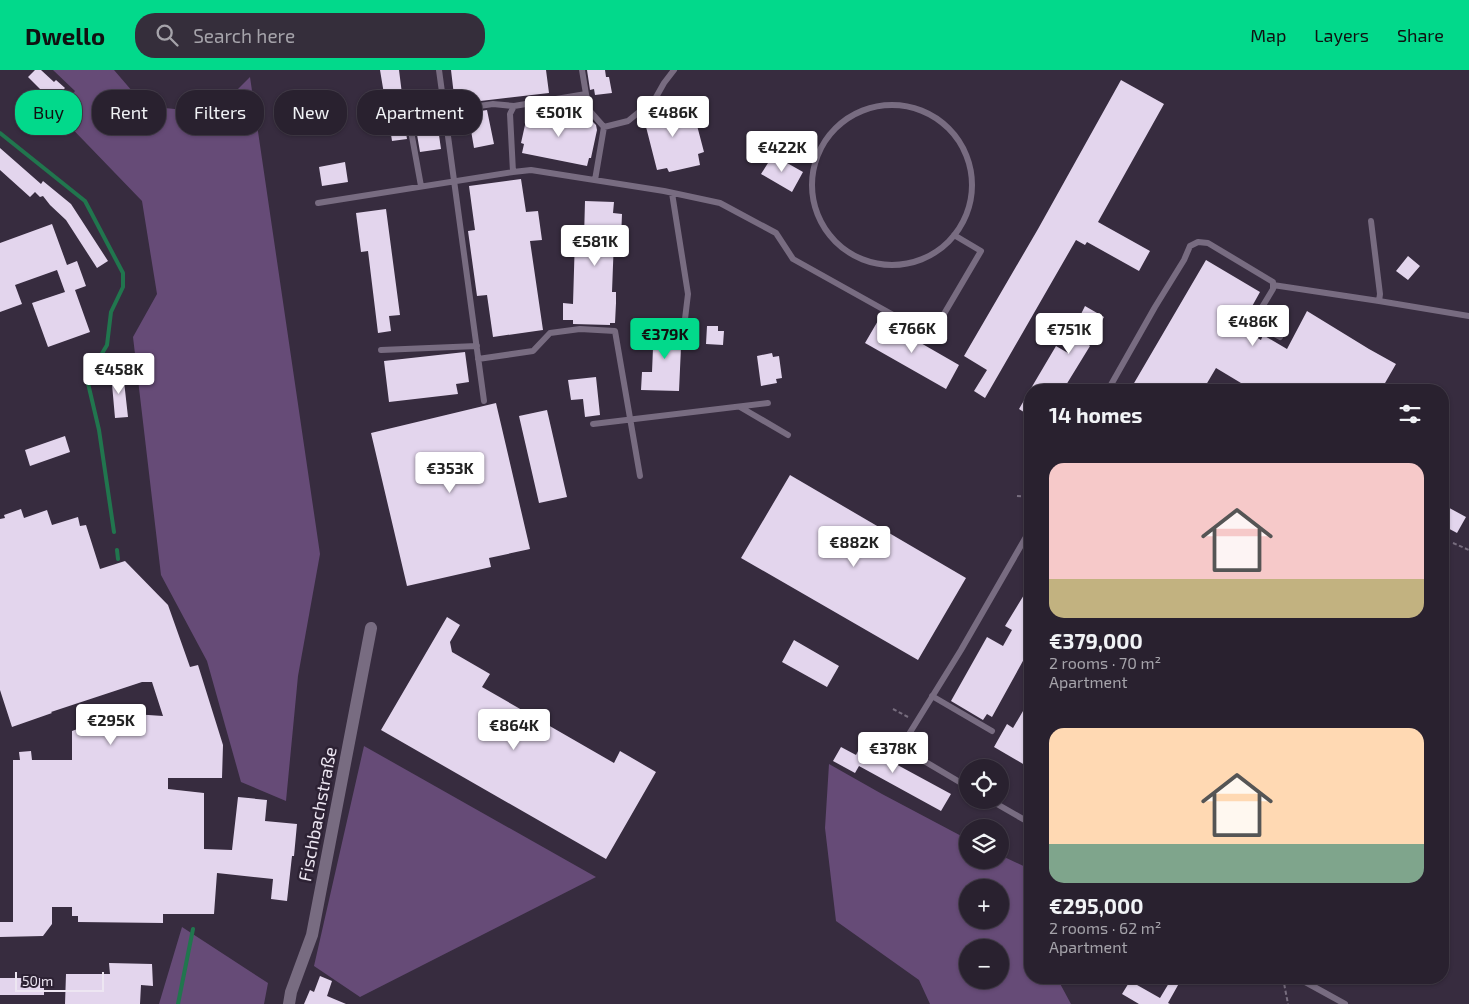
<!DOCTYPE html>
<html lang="en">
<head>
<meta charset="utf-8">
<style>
  body { margin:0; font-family:"Exo 2",sans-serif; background:#352e3b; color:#f1f3f6; height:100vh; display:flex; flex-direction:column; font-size:19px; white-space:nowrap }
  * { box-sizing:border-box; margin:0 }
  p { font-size:16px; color:#a5a3aa }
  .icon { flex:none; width:28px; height:28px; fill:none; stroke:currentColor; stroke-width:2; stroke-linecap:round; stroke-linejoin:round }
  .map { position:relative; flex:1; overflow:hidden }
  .panel { position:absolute; left:1024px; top:314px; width:425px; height:600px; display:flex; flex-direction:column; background:#29212f; border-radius:20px; box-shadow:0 1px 4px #0004,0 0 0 1px #453e4b }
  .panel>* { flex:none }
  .guide { position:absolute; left:15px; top:20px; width:475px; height:45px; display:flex; gap:10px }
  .buttons { position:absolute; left:959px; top:689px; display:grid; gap:10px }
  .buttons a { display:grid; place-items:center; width:50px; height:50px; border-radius:50%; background:#29212f; box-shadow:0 1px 4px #0004,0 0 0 1px #453e4b; font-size:25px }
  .scale { position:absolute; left:15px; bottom:12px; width:89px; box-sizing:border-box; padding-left:5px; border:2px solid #ede6f2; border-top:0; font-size:14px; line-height:18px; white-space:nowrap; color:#ede6f2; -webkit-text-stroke:4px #2d2234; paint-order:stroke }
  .price { position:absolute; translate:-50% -42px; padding:0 11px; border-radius:5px; background:#fff; color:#222; font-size:16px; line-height:32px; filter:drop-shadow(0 1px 2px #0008) }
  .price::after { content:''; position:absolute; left:50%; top:30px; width:15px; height:11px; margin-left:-8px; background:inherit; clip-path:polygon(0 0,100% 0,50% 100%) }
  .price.on { background:#02d98b; color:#111 }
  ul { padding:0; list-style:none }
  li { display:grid; align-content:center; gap:10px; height:265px; padding:0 25px }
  li span { display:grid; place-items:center; height:155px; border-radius:15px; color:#555 }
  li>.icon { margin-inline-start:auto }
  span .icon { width:90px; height:90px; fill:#fffc; stroke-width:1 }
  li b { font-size:21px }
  h2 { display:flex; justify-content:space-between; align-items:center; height:60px; padding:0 25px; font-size:21px }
  .pill { padding:0 18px; border-radius:20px; background:#29212f; box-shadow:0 1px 4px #0004,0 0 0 1px #453e4b; font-size:18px; line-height:45px }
  .pill.on { background:#02d98b; color:#111 }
  header { display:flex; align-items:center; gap:30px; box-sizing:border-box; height:70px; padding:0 25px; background:#02d98b; color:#111 }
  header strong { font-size:24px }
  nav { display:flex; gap:28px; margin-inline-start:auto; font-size:18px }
  .search { width:350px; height:45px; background:#352e3b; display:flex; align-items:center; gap:12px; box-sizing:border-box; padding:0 18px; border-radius:20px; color:#a5a3aa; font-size:19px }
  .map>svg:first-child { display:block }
</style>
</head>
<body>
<header>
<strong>Dwello</strong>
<div class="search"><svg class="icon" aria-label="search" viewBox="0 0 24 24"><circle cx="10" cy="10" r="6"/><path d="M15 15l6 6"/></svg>Search here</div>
<nav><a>Map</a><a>Layers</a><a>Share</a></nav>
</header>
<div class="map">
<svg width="1469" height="934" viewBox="0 0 1469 934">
  <rect width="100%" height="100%" fill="#372c3f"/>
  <!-- green -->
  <path fill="#664b77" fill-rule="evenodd" d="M 53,0 L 114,0 L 145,36 L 214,43 L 250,7 L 320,484 L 298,606 L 286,731 L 241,712 L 207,591 L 161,505 L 133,267 L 157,224 L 142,131 L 58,44 L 75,21 Z
    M 364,676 L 596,807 L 360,927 L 314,896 Z
    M 829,694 L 882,724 L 967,769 L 968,790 L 1000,790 L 1000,785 L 1030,799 L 1030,908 L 1057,908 L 1071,934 L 930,934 L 919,910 L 836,851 L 825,758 ZM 968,818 L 1000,818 L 1000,850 L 968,850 ZM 968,878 L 1000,878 L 1000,910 L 968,910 Z
    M 182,857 L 268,913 L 264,934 L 159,934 Z"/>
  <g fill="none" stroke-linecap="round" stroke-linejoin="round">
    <!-- stream -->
    <path stroke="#21764e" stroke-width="4" d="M 0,63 L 85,131 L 123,203 L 123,217 L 111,242 L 107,275 L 87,309 L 99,360 L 114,462
      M 117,480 L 118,489
      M 178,934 L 193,859"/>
  </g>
  <!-- building -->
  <path fill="#e3d5ed" d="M 35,0 L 41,0 L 54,12 L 56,10 L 65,18 L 52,31 L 28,7 Z
    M 380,0 L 399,0 L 402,24 L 400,28 L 385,30 Z
    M 451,0 L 546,0 L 549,23 L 455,34 Z
    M 587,0 L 605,0 L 606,7 L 609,7 L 612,23 L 595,25 L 594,19 L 590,20 Z
    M 1121,10 L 1164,34 L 1098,152 L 1150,181 L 1139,201 L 1087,172 L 1085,175 L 1076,170 L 985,328 L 974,321 L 987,300 L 964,286 L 1038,159 Z
    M 674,34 L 677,42 L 687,40 L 688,46 L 694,44 L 704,82 L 698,84 L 700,95 L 669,102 L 667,98 L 657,100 L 643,45 L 650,40 Z
    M 487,40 L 494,74 L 474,78 L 468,43 Z
    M 534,40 L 593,52 L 596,55 L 597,60 L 591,88 L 589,88 L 587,96 L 522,83 L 524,74 L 521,73 L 527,46 L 532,47 Z
    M 436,44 L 441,79 L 420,82 L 414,47 Z
    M 405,57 L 407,69 L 392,71 L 390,58 Z
    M 0,78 L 41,114 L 43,111 L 71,134 L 108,191 L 97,198 L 66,150 L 50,135 L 43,126 L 40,127 L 35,122 L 30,127 L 0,100 Z
    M 773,85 L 803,102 L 792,122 L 761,104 Z
    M 345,92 L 348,112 L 322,116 L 319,97 Z
    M 521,109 L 526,142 L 538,141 L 542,170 L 530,171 L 543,260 L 493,267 L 487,225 L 477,226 L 468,161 L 475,160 L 469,116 Z
    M 585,131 L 614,132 L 613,143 L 622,144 L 621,169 L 614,169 L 612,222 L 616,222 L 616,233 L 615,253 L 610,253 L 610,255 L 573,254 L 573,250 L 563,250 L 563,233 L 573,234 L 575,167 L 584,168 Z
    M 386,139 L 400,245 L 389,246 L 391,261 L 378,263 L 368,181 L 361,182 L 356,143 Z
    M 52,154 L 67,195 L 77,191 L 86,216 L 75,220 L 90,262 L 48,277 L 32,233 L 65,222 L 57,200 L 15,215 L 22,234 L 0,242 L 0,173 Z
    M 1408,186 L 1420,196 L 1408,210 L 1396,201 Z
    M 1206,190 L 1260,222 L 1240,258 L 1261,270 L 1263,265 L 1287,279 L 1307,241 L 1369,279 L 1396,294 L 1381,320 L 1237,320 L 1241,313 L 1216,298 L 1203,320 L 1130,320 Z
    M 1085,236 L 1104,247 L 1089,275 L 1090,276 L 1063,320 L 1030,320 L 1056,276 L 1068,283 L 1079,265 L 1075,262 L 1083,248 L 1080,246 Z
    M 879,249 L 959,295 L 946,319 L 865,273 Z
    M 654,254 L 682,255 L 679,321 L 641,320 L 642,302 L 652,302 Z
    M 707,256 L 718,256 L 718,261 L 724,261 L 723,275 L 706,274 Z
    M 465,282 L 469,312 L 456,314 L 458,324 L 389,332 L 384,291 Z
    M 772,283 L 773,287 L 779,286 L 782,308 L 776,309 L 777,313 L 761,316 L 757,286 Z
    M 123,302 L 128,347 L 115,348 L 111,303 Z
    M 596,307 L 600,345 L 585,347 L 583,329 L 571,330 L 568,310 Z
    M 1030,320 L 1030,346 L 1019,339 Z
    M 496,333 L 530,479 L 489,488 L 491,497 L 407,516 L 371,363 Z
    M 547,340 L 567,427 L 539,433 L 519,346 Z
    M 65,366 L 70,382 L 30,396 L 25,380 Z
    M 790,405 L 966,508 L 918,590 L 741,488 Z
    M 1442,434 L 1466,447 L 1457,463 L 1442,455 Z
    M 21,439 L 24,448 L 47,440 L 52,455 L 78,447 L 80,456 L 86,455 L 100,499 L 125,491 L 168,535 L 190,597 L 198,595 L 223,675 L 222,708 L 168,708 L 168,719 L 204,723 L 204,779 L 232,780 L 238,727 L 267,730 L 265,751 L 297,754 L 294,786 L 292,786 L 287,831 L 271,829 L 273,809 L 217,803 L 214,844 L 163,844 L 163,853 L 78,852 L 78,846 L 72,846 L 72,837 L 52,837 L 52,854 L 43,866 L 0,867 L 0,852 L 13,852 L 13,690 L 20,690 L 19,682 L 31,681 L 32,690 L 72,690 L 72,661 L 132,639 L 133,644 L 163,646 L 152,612 L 142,612 L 51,642 L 52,643 L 12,657 L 0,620 L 0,449 L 5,448 L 4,445 Z
    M 1030,515 L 1030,592 L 1024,589 L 992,647 L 987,644 L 983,650 L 951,631 L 987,567 L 1003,576 L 1012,560 L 1005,556 Z
    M 447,547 L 460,555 L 450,572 L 452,582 L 490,604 L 482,617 L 614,693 L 620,681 L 656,702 L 606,789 L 381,660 Z
    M 794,570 L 839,596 L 827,617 L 782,592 Z
    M 1030,629 L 1030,698 L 994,677 L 1007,654 L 1013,658 Z
    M 861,675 L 875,683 L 879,675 L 896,685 L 892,692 L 951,724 L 941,741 L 859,696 L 855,703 L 833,691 L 841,677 L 856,685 Z
    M 109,893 L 152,894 L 153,916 L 141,915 L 140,934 L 65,934 L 66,904 L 110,904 Z
    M 320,906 L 332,911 L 327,926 L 346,934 L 304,934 L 310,920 L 314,922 Z
    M 0,908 L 44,908 L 44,925 L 0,925 Z
    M 1172,908 L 1182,908 L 1168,933 L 1170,934 L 1139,934 L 1122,924 L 1130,911 L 1160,928 Z"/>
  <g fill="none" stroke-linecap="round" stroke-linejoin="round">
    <!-- path -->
    <path stroke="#776d7e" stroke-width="2" stroke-dasharray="4 2.5" stroke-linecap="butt" d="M 1017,426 L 1030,427
      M 1453,473 L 1469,480
      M 893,639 L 908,647
      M 1283,908 L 1288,934"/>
    <!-- lane -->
    <path stroke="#786c81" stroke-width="6" d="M 439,0 L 484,331
      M 582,0 L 586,24
      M812 115a80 80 0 1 1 160 0a80 80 0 1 1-160 0Z
      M 445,41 L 493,34 L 514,36
      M 604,57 L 628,51 L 655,29 L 664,13 L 674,0
      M 513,102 L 531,100 L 664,121 L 720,133 L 776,163 L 793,189 L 931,266 L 981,181 L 954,165
      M 421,116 L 405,28 L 442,22
      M 672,123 L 688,224 L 685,249
      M 318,133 L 513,102 L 510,44 L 514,36 L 586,24 L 589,40 L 604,57 L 595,110
      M 1273,215 L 1379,231 L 1380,224 L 1371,151
      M 1379,231 L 1469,246
      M 381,280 L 477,276
      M 478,289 L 533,281 L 550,263 L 580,259 L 615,261 L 640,406
      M 1108,320 L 1155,237 L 1184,190 L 1190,176 L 1198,172 L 1208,173 L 1273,212 L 1273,219 L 1253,252 L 1280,267
      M 740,337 L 788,365
      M 593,354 L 768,333
      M 1442,472 L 1443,472
      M 932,626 L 992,661
      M 892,672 L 968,717
      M 901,677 L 961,580 L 1030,460
      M 990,730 L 1030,753
      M 1298,908 L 1345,934"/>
    <!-- street -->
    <path stroke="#786c81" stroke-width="12" d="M 289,934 L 291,922 L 312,865 L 371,558"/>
  </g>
  <g text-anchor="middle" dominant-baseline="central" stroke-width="5" stroke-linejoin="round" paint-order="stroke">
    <!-- street labels -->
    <g font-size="18" fill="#ede6f2" stroke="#2d2234">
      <text transform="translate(317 744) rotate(-79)">Fischbachstraße</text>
    </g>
  </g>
</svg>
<div class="buttons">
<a><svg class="icon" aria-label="locate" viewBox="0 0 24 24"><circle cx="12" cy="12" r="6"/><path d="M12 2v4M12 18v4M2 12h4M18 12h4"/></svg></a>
<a><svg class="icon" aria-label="layers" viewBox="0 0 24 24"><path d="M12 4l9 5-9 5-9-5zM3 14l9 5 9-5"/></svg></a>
<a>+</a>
<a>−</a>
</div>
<div class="scale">50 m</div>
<b class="price" style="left:559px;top:68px">€501K</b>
<b class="price" style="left:673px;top:68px">€486K</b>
<b class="price" style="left:782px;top:103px">€422K</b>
<b class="price" style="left:595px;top:197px">€581K</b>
<b class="price" style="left:1253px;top:277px">€486K</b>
<b class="price" style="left:912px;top:284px">€766K</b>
<b class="price" style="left:1069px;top:285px">€751K</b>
<b class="price on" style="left:665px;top:290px">€379K</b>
<b class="price" style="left:119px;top:325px">€458K</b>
<b class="price" style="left:450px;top:424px">€353K</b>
<b class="price" style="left:854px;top:498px">€882K</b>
<b class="price" style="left:111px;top:676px">€295K</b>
<b class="price" style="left:514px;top:681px">€864K</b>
<b class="price" style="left:893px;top:704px">€378K</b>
<div class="guide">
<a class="pill on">Buy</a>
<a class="pill">Rent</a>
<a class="pill">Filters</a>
<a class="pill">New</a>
<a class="pill">Apartment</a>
</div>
<section class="panel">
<h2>14 homes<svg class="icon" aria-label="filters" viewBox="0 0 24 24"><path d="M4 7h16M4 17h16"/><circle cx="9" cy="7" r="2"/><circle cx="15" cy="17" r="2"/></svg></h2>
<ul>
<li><span style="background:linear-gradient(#f6c9c9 75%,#c2b280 0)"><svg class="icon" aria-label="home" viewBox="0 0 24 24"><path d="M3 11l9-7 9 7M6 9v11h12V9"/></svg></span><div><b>€379,000</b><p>2 rooms · 70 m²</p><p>Apartment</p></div></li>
<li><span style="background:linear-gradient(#ffd9b3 75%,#7fa58c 0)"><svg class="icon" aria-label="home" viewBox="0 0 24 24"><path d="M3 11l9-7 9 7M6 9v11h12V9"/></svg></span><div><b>€295,000</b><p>2 rooms · 62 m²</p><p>Apartment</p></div></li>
</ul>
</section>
</div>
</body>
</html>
